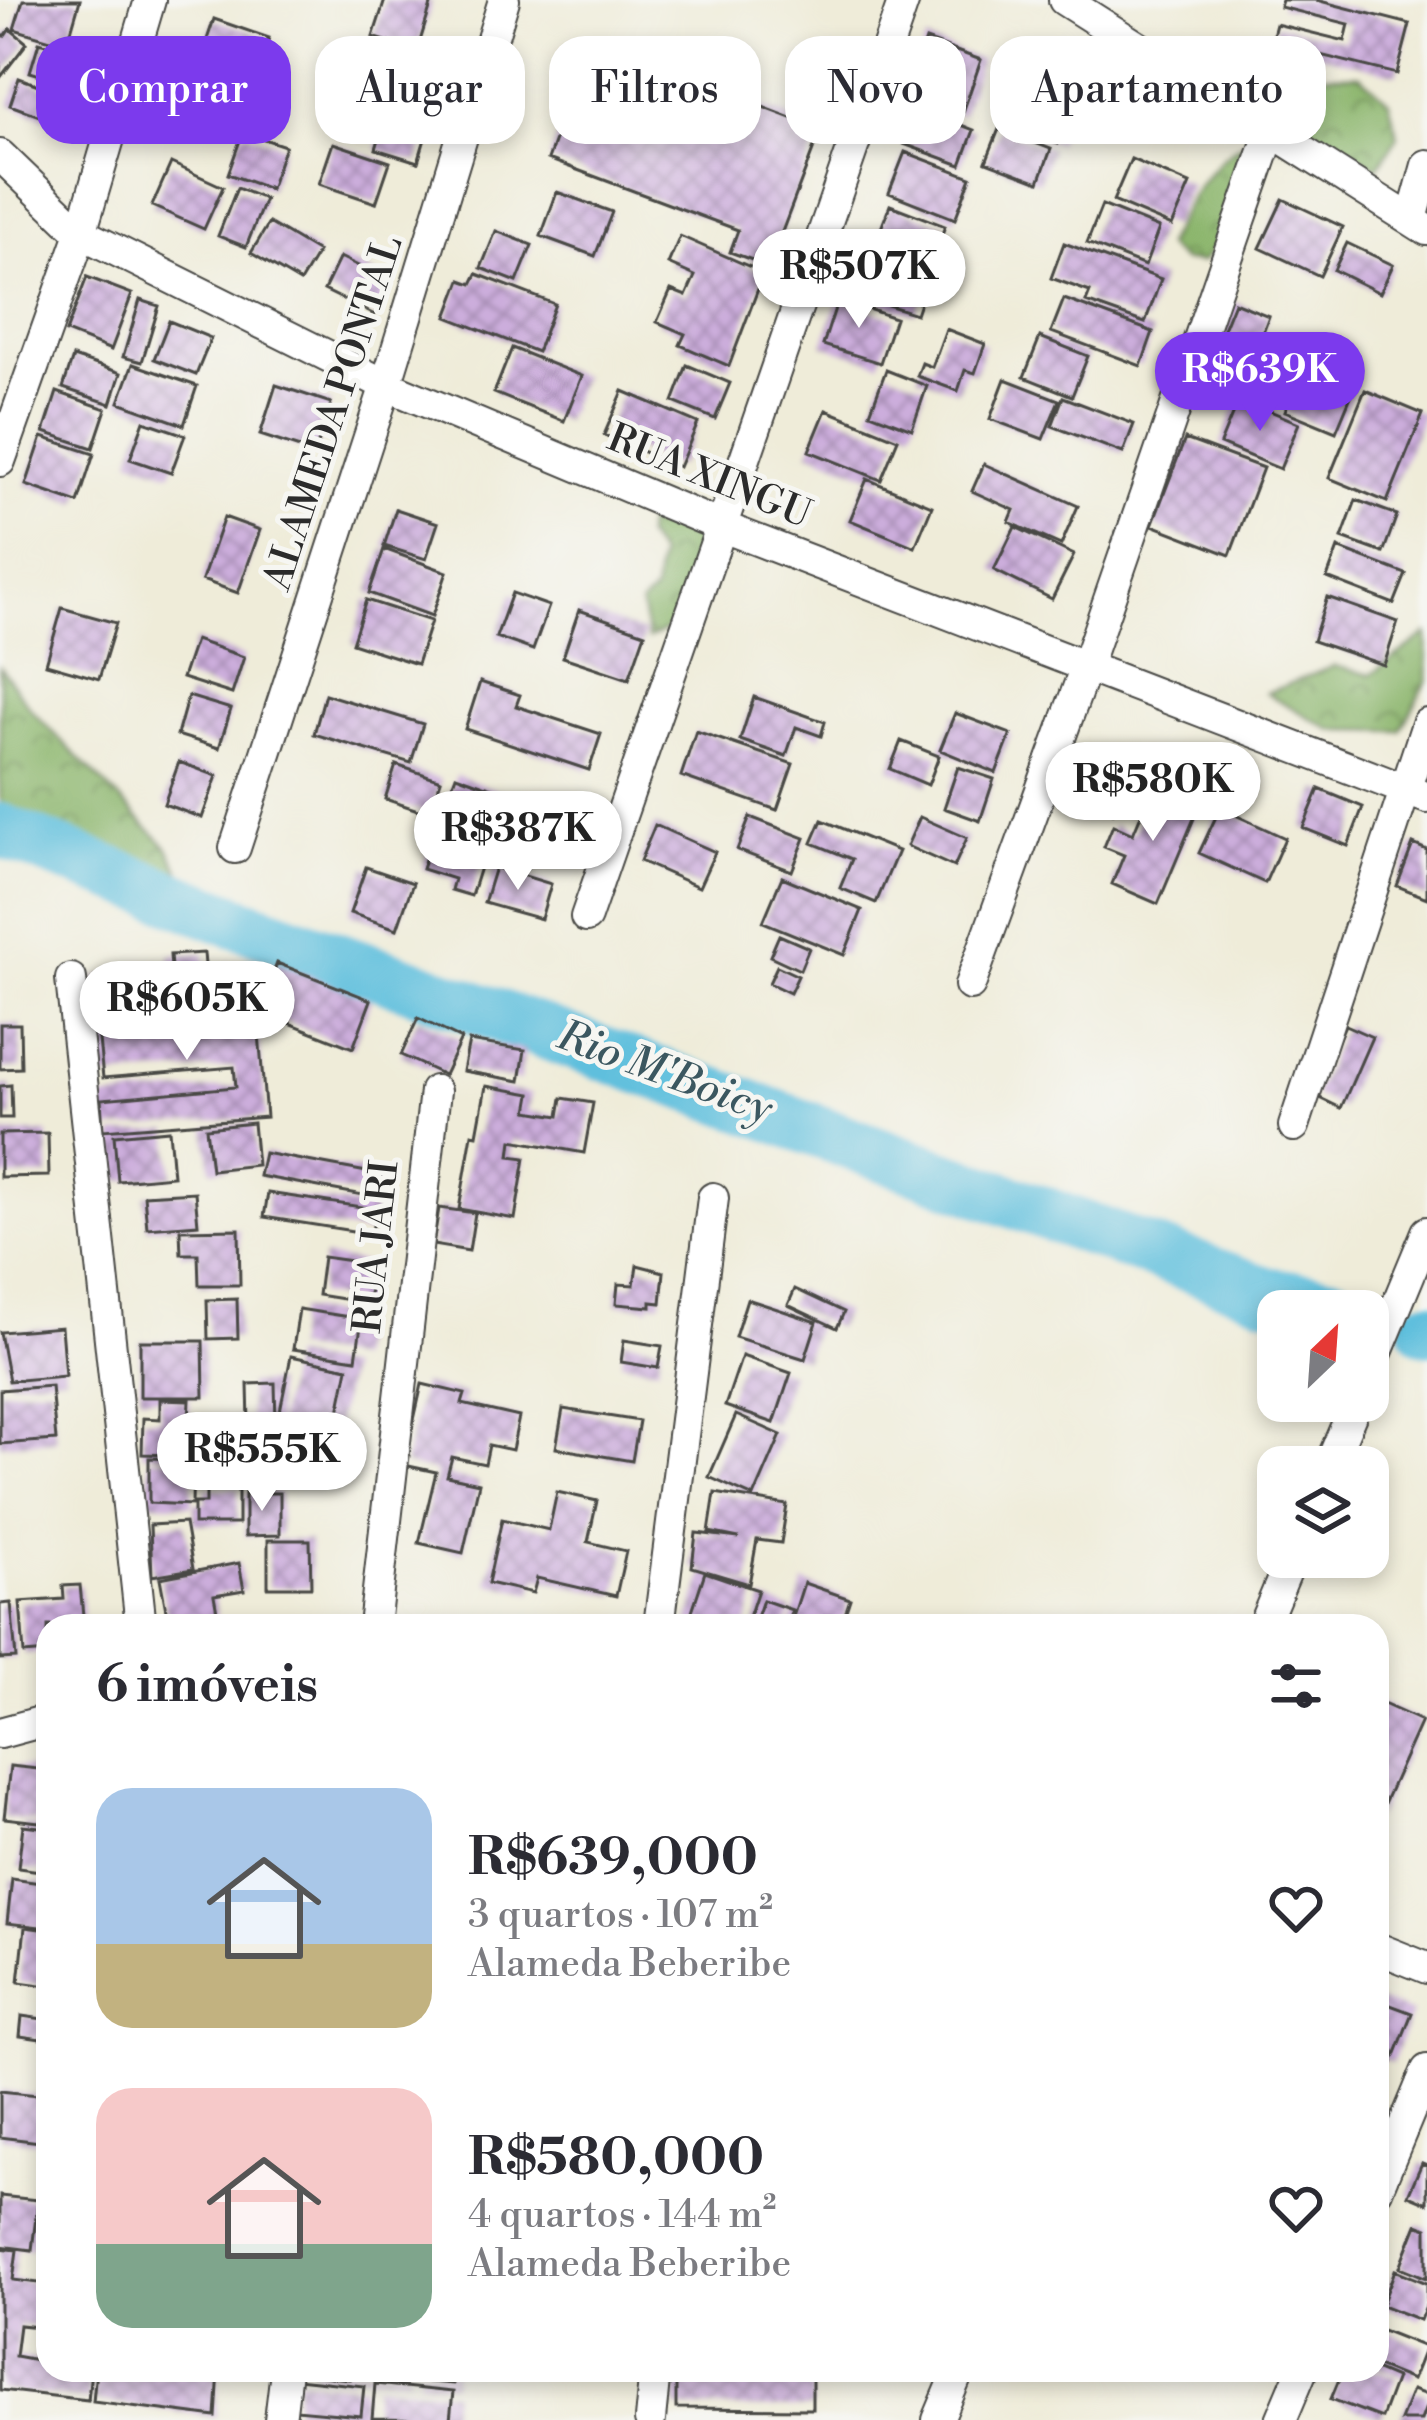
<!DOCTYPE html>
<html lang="pt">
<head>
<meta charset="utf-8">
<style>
  body { margin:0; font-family:"Libre Bodoni",serif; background:#f2f2f3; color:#2b2b33; height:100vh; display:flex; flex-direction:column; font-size:45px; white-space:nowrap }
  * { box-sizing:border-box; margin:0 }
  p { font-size:39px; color:#7c7c81 }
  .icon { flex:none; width:66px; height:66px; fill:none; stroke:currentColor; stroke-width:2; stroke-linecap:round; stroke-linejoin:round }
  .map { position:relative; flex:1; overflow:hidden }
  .drawer { position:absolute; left:36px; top:1614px; width:1353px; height:768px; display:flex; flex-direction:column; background:#fff; border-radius:36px; box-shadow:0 6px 18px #0003 }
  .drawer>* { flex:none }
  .hud { position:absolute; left:36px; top:36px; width:1356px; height:108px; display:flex; gap:24px }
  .needle { width:78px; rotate:25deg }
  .controls { position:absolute; left:1257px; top:1290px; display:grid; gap:24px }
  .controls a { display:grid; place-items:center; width:132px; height:132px; border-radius:24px; background:#fff; box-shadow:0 6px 18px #0003; font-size:60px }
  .price { position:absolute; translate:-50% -102px; padding:0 27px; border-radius:42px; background:#fff; color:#222; font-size:39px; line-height:78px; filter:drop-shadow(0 3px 6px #0008) }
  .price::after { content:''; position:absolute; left:50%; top:72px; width:36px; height:27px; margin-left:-18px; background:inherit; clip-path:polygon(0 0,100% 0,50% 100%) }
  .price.on { background:#7c3aed; color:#fff }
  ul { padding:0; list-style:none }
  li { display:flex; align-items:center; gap:36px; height:300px; padding:0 60px }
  li span { display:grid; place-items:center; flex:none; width:336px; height:240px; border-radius:36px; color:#555 }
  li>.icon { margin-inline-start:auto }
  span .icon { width:144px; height:144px; fill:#fffc; stroke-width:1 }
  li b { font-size:51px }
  h2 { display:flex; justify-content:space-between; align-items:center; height:144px; padding:0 60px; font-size:51px }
  .pill { padding:0 42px; border-radius:36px; background:#fff; box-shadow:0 6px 18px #0003; font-size:42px; line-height:108px }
  .pill.on { background:#7c3aed; color:#fff }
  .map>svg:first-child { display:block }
</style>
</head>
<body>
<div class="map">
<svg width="1427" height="2420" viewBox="0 0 1427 2420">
  <defs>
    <pattern id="forest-crowns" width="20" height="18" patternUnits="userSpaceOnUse" patternTransform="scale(3)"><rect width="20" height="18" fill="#8cb66d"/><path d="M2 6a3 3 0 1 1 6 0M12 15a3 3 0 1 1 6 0" fill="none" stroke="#73945a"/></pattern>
    <pattern id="building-cross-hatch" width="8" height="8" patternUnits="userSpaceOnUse" patternTransform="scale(3)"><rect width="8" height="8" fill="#ccaddc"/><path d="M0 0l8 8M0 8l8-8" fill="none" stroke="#a68db3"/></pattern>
  </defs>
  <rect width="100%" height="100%" fill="#f6f6f2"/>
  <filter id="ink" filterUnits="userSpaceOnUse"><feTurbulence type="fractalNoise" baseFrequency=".00833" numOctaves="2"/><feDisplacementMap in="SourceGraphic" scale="24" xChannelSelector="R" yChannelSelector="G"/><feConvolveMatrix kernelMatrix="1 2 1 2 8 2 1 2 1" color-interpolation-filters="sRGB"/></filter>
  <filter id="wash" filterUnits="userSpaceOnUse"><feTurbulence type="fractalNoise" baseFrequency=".004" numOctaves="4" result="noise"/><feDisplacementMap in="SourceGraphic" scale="48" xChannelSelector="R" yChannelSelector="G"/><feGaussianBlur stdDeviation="2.7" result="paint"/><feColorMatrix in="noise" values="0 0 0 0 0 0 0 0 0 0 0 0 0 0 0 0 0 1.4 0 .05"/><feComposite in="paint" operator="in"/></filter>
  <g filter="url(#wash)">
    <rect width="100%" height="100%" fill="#efecd9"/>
    <!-- forest -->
    <path fill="url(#forest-crowns)" stroke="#5c704c" stroke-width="3" d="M 1295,74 L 1360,75 L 1389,101 L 1398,136 L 1378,167 L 1276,110 Z
      M 1247,140 C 1250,183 1230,229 1202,262 L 1182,261 L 1165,246 C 1187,203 1204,165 1247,140 Z
      M 658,511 L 687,517 L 701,543 L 676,625 L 648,639 L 641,605 L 654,592 L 659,556 L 645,537 L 647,519 Z
      M 1427,634 L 1427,681 L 1401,731 L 1332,730 L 1266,693 L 1334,666 L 1371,675 Z
      M 0,667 L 33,712 L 168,848 L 186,882 L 165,913 L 0,857 Z"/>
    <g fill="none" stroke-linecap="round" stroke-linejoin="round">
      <!-- river -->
      <path stroke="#5fbfdd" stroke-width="54" d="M 0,830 L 221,916 L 1266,1293 L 1334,1303
        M 1426,1328 L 1427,1328"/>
    </g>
    <g id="blocks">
      <!-- building -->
      <path fill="url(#building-cross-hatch)" d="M 23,0 L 80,0 L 67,45 L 14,29 Z
        M 385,0 L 432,2 L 417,51 L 373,37 Z
        M 1282,0 L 1316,0 L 1410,24 L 1397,74 L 1271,43 L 1276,24 L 1345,41 L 1349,24 L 1280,7 Z
        M 214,19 L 269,38 L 253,82 L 199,63 Z
        M 10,29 L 27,43 L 0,78 L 0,32 L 5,36 Z
        M 668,39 L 717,57 L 707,86 L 821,129 L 769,266 L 730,252 L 738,230 L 548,159 L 591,43 L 657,68 Z
        M 926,40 L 981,60 L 962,115 L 906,96 Z
        M 39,42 L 86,56 L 77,86 L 30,72 Z
        M 381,44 L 419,56 L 404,104 L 433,112 L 418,162 L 376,149 L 391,99 L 367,91 Z
        M 199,71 L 253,91 L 240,127 L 185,108 Z
        M 19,78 L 63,94 L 53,121 L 10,105 Z
        M 1043,78 L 1076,89 L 1058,144 L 1025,134 Z
        M 918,108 L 974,130 L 961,165 L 904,144 Z
        M 999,129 L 1051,149 L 1039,182 L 986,162 Z
        M 243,132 L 285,146 L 270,189 L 228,174 Z
        M 333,143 L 390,162 L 376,203 L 319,184 Z
        M 905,152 L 971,177 L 955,219 L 889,193 Z
        M 1131,159 L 1190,184 L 1172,226 L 1113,201 Z
        M 171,163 L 223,187 L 204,229 L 152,206 Z
        M 237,188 L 265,199 L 246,247 L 218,236 Z
        M 557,192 L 612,212 L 595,256 L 541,236 Z
        M 1283,199 L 1343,227 L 1320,276 L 1260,248 Z
        M 890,205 L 945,226 L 932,260 L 877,239 Z
        M 1102,205 L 1159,228 L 1145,266 L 1087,243 Z
        M 269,223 L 318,252 L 300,282 L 251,253 Z
        M 496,231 L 532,245 L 517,282 L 481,268 Z
        M 680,236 L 764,273 L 729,366 L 680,345 L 685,334 L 657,322 L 671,290 L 686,296 L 695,276 L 668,264 Z
        M 1064,243 L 1161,279 L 1145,323 L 1086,302 L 1090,292 L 1051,278 Z
        M 1347,243 L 1393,265 L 1380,293 L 1334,270 Z
        M 877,252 L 931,270 L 916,314 L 862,297 Z
        M 340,257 L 391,282 L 375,315 L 324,290 Z
        M 477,274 L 555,304 L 537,352 L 447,317 L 461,280 L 472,284 Z
        M 87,277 L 132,294 L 111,350 L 66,332 Z
        M 838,299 L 895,318 L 880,363 L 823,345 Z
        M 1064,299 L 1153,332 L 1141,366 L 1051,332 Z
        M 140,300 L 159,306 L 142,362 L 123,357 Z
        M 1234,302 L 1269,316 L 1255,353 L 1219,339 Z
        M 169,321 L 211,338 L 196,375 L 154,359 Z
        M 946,329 L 985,344 L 975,373 L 965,370 L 958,391 L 917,376 L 922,363 L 932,367 Z
        M 1040,337 L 1088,356 L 1072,396 L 1024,377 Z
        M 512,348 L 582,376 L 564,421 L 494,393 Z
        M 73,357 L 121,373 L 111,404 L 63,388 Z
        M 1304,363 L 1356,384 L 1336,432 L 1285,411 Z
        M 133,364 L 197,386 L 184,425 L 119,402 Z
        M 687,365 L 730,383 L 715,419 L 673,402 Z
        M 886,370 L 927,386 L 912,429 L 870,413 Z
        M 1005,379 L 1059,400 L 1043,439 L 990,419 Z
        M 276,385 L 331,403 L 315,453 L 260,435 Z
        M 1365,390 L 1423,414 L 1387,502 L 1329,478 Z
        M 623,391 L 698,423 L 679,467 L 604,435 Z
        M 57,392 L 106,409 L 93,448 L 44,432 Z
        M 1063,397 L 1134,424 L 1123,453 L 1052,426 Z
        M 1239,398 L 1299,423 L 1280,469 L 1220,444 Z
        M 826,410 L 898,439 L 881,480 L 809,451 Z
        M 144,421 L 185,435 L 171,473 L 130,459 Z
        M 42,437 L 94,454 L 78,503 L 26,485 Z
        M 1185,439 L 1263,468 L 1230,555 L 1152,525 Z
        M 984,464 L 1078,506 L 1061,545 L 1009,522 L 1014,510 L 972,491 Z
        M 867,479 L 932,506 L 915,547 L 850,520 Z
        M 1356,500 L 1397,515 L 1383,553 L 1342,538 Z
        M 396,509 L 438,523 L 426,559 L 384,546 Z
        M 224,517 L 260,530 L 238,593 L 202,580 Z
        M 1015,527 L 1074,555 L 1052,599 L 994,570 Z
        M 1338,548 L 1406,574 L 1394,604 L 1327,578 Z
        M 384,549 L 447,572 L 432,616 L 369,593 Z
        M 512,593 L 549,606 L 533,650 L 496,637 Z
        M 1327,597 L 1398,622 L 1384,665 L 1313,641 Z
        M 366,600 L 431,621 L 417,664 L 352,643 Z
        M 62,608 L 116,623 L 99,679 L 46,664 Z
        M 579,610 L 645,633 L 629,679 L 563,657 Z
        M 195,640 L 244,657 L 232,694 L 182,678 Z
        M 480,682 L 520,695 L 516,706 L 601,734 L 589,770 L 465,729 Z
        M 325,694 L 423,724 L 411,763 L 314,734 Z
        M 188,696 L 231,709 L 219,748 L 177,735 Z
        M 754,697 L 825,722 L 821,736 L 796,727 L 786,756 L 740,740 Z
        M 955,713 L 1011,734 L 996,773 L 940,750 Z
        M 696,731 L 793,764 L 777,810 L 681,776 Z
        M 901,741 L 939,756 L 928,785 L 890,769 Z
        M 1082,755 L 1129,774 L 1113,813 L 1066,795 Z
        M 179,762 L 217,776 L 202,818 L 164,804 Z
        M 396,765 L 441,780 L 430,814 L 385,799 Z
        M 958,767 L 994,779 L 980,821 L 944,808 Z
        M 456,775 L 581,820 L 572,844 L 525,827 L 518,849 L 439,821 Z
        M 1154,784 L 1200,804 L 1158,904 L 1112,884 L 1124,855 L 1104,847 L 1113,825 L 1133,834 Z
        M 1319,789 L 1363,807 L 1348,846 L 1303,828 Z
        M 1220,808 L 1285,838 L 1265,883 L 1199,853 Z
        M 750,817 L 805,838 L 792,871 L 737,850 Z
        M 920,817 L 967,838 L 954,867 L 907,846 Z
        M 822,820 L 898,851 L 876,903 L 840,888 L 852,859 L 812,843 Z
        M 655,825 L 715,852 L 699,887 L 640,861 Z
        M 1413,844 L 1427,850 L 1427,898 L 1397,886 Z
        M 429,847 L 481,864 L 471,896 L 451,890 L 454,879 L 422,869 Z
        M 366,867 L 413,883 L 397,929 L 350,913 Z
        M 495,867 L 551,884 L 541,919 L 484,903 Z
        M 782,877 L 862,910 L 844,955 L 763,922 Z
        M 779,935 L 809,948 L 800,970 L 770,956 Z
        M 204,953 L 206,977 L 172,980 L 170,955 Z
        M 277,963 L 371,1000 L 353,1048 L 269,1015 L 280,988 L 269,984 Z
        M 777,966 L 798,976 L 790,993 L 769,983 Z
        M 154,972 L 156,997 L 97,1002 L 95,977 Z
        M 255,986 L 266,1117 L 103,1130 L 101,1099 L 236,1087 L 234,1067 L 103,1078 L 97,1021 L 177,1014 L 179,1039 L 194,1038 L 191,1010 L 211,1009 L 209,990 Z
        M 418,1018 L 461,1039 L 444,1075 L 401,1055 Z
        M 0,1024 L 20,1024 L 21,1068 L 0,1069 Z
        M 1345,1025 L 1372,1037 L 1341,1108 L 1314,1095 Z
        M 469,1041 L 525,1050 L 520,1081 L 463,1071 Z
        M 11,1085 L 12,1118 L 0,1118 L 0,1086 Z
        M 486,1086 L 531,1094 L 528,1111 L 559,1116 L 562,1098 L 593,1103 L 584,1153 L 512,1140 L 510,1156 L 525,1158 L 515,1219 L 459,1209 L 472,1134 L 477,1135 Z
        M 253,1123 L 257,1165 L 211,1170 L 206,1128 Z
        M 169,1130 L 173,1176 L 118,1181 L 114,1135 Z
        M 48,1133 L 49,1176 L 0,1177 L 0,1134 Z
        M 264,1153 L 383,1175 L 379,1198 L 259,1176 Z
        M 195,1192 L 198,1224 L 147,1228 L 144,1195 Z
        M 268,1193 L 375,1209 L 372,1234 L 264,1217 Z
        M 439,1208 L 475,1213 L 469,1251 L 433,1245 Z
        M 239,1229 L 240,1285 L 199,1285 L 198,1254 L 181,1254 L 180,1230 Z
        M 323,1257 L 373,1264 L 368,1303 L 318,1295 Z
        M 637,1265 L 664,1272 L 661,1303 L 651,1302 L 651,1307 L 616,1304 L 618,1284 L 634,1285 Z
        M 795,1289 L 844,1312 L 837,1328 L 788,1305 Z
        M 237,1299 L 238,1338 L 208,1339 L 207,1300 Z
        M 747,1299 L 817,1322 L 805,1359 L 735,1337 Z
        M 299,1309 L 362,1319 L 356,1359 L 293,1349 Z
        M 61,1327 L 65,1376 L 9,1381 L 0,1332 Z
        M 624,1340 L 662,1346 L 658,1368 L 621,1362 Z
        M 140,1341 L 203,1341 L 204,1397 L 140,1397 Z
        M 291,1356 L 348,1368 L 334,1437 L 277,1426 Z
        M 742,1356 L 791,1373 L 774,1423 L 725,1406 Z
        M 275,1383 L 276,1424 L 249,1424 L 248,1384 Z
        M 422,1384 L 465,1394 L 462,1404 L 519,1417 L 512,1450 L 489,1445 L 485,1464 L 452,1457 L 447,1476 L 479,1483 L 463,1553 L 419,1543 L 436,1472 L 404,1465 Z
        M 51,1386 L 56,1440 L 0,1444 L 0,1390 Z
        M 160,1399 L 190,1400 L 189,1420 L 203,1420 L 202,1456 L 142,1454 L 143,1418 L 160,1419 Z
        M 563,1409 L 639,1421 L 632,1461 L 556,1448 Z
        M 736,1415 L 781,1435 L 754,1497 L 709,1477 Z
        M 226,1419 L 243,1419 L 242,1457 L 225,1456 Z
        M 149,1458 L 193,1459 L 192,1505 L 149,1503 Z
        M 238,1488 L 238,1524 L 194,1524 L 194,1503 L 206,1503 L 206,1489 Z
        M 557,1492 L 597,1501 L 588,1542 L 626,1551 L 616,1596 L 537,1578 L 533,1593 L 488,1583 L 502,1519 L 549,1530 Z
        M 245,1493 L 280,1493 L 280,1535 L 245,1536 Z
        M 715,1493 L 787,1505 L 781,1543 L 757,1540 L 749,1584 L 692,1567 L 696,1533 L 739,1538 L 709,1532 Z
        M 185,1523 L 193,1569 L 152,1576 L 150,1525 Z
        M 268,1540 L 310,1540 L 311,1587 L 268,1587 Z
        M 239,1563 L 244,1590 L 214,1595 L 218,1617 L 169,1626 L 160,1578 Z
        M 705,1572 L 758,1590 L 746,1626 L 688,1623 Z
        M 804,1583 L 850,1599 L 841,1626 L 790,1626 Z
        M 80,1585 L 84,1626 L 48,1626 L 48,1652 L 24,1654 L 20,1602 L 64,1599 L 63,1586 Z
        M 763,1600 L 792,1610 L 786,1626 L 754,1626 Z
        M 11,1603 L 16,1658 L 0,1659 L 0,1604 Z
        M 1377,1701 L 1421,1721 L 1377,1819 Z
        M 10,1766 L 48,1770 L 48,1823 L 4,1818 Z
        M 23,1825 L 48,1828 L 48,1872 L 18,1868 Z
        M 12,1879 L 48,1884 L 48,1928 L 7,1923 Z
        M 25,1927 L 48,1930 L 48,1986 L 19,1982 Z
        M 1377,2000 L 1412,2013 L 1392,2063 L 1377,2057 Z
        M 22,2016 L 43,2019 L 41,2039 L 20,2036 Z
        M 0,2091 L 48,2096 L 48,2143 L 0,2137 Z
        M 1422,2163 L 1427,2165 L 1427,2203 L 1408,2195 Z
        M 0,2196 L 38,2200 L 32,2250 L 0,2246 Z
        M 1417,2224 L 1427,2228 L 1427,2278 L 1400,2267 Z
        M 0,2248 L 17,2250 L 13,2280 L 48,2284 L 48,2328 L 19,2325 L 15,2356 L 48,2362 L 48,2370 L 91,2370 L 88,2400 L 0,2390 Z
        M 1395,2270 L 1427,2283 L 1427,2303 L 1420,2320 L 1382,2305 Z
        M 1377,2328 L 1425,2347 L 1412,2380 L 1377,2366 Z
        M 96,2370 L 169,2374 L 170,2370 L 219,2370 L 216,2417 L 93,2401 Z
        M 313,2370 L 408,2370 L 408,2379 L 350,2374 L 350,2379 L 312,2375 Z
        M 419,2370 L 455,2370 L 453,2384 L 418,2381 Z
        M 676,2370 L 812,2370 L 812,2409 L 676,2408 Z
        M 1343,2370 L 1377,2370 L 1396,2378 L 1381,2418 L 1331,2399 Z
        M 297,2379 L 364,2386 L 361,2416 L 295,2410 Z
        M 375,2384 L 453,2392 L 450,2420 L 372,2419 Z
        M 1412,2390 L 1427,2395 L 1427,2404 L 1421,2420 L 1400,2420 Z"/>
    </g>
  </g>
  <g filter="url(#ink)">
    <use href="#blocks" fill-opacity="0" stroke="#484845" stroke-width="3"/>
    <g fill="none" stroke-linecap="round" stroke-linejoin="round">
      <!-- minor casing -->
      <g stroke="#484845" stroke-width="34">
        <path id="minor" d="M 1064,0 L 1427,230
          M 0,155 L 81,233 L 386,385 L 723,527 L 1427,798
          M 1412,219 L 1427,165
          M 0,461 L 81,233 L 150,0
          M 235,848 L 386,385 L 504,0
          M 586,917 L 904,0
          M 71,979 L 141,1626
          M 970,985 L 1085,669 L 1270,134
          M 1294,1126 L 1427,724
          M 1368,1374 L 1427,1232
          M 1329,1467 L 1357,1401
          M 374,1626 L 435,1091
          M 659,1626 L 713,1198
          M 1263,1626 L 1292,1557
          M 0,1733 L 48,1720
          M 1377,1948 L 1427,1968
          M 1377,2190 L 1427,2070
          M 280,2420 L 286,2370
          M 650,2420 L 655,2370
          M 938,2420 L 959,2370
          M 1281,2420 L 1302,2370"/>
      </g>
      <!-- minor -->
      <use href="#minor" stroke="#fff" stroke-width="30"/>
    </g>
  </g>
  <g text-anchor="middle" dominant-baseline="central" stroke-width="10" stroke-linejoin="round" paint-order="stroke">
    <!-- street labels -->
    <g font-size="39" fill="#2b2b2b" stroke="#f6f6f2">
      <text transform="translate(334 413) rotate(-72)">ALAMEDA PONTAL</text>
      <text transform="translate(709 477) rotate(22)">RUA XINGU</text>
      <text transform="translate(377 1247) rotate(-84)">RUA JARI</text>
    </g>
    <!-- water labels -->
    <g font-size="42" font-style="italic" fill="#3b5760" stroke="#f6f6f2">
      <text transform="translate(665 1073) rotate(20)">Rio M'Boicy</text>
    </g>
  </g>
</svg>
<div class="controls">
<a><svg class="needle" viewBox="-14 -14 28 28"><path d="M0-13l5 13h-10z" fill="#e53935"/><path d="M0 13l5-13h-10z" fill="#7c7c81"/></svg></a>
<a><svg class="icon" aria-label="layers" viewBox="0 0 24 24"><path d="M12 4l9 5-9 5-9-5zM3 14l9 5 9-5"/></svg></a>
</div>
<b class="price" style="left:859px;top:331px">R$507K</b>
<b class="price on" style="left:1260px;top:434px">R$639K</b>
<b class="price" style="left:1153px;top:844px">R$580K</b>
<b class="price" style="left:518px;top:893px">R$387K</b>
<b class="price" style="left:187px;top:1063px">R$605K</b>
<b class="price" style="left:262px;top:1514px">R$555K</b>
<div class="hud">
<a class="pill on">Comprar</a>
<a class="pill">Alugar</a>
<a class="pill">Filtros</a>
<a class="pill">Novo</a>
<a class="pill">Apartamento</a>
</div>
<section class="drawer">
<h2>6 imóveis<svg class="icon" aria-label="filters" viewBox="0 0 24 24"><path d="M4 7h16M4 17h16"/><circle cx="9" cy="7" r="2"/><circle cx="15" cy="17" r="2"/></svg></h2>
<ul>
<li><span style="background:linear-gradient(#a9c7e8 65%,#c2b280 0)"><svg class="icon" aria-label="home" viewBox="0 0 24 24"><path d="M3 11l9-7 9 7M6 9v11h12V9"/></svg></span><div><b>R$639,000</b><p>3 quartos · 107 m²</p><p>Alameda Beberibe</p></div><svg class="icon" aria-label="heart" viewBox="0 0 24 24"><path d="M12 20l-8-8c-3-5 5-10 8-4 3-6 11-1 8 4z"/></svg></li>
<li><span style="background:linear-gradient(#f6c9c9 65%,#7fa58c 0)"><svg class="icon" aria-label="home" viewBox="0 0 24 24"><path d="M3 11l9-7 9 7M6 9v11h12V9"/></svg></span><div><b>R$580,000</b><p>4 quartos · 144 m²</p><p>Alameda Beberibe</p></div><svg class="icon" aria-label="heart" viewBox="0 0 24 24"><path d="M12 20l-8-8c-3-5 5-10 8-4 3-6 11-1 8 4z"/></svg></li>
</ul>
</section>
</div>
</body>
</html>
